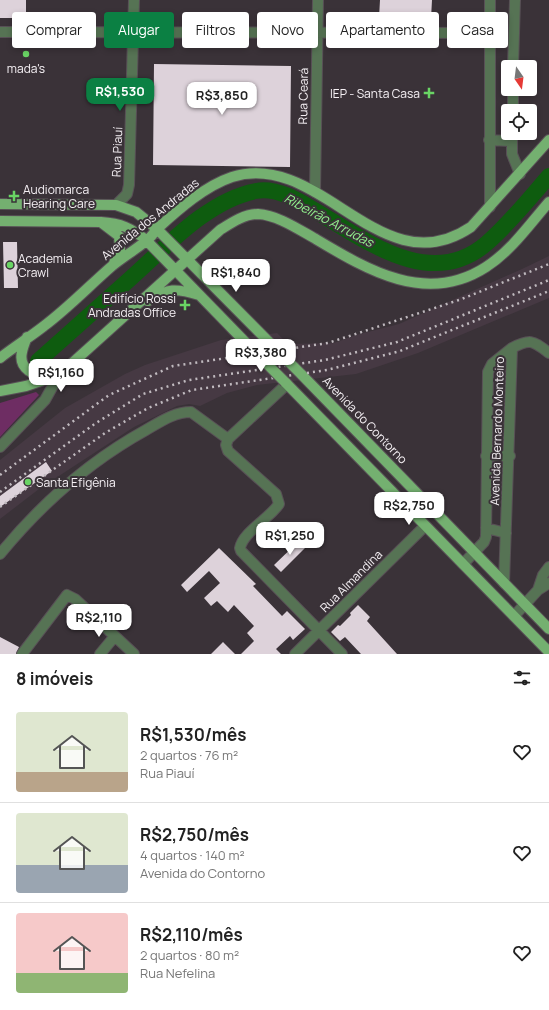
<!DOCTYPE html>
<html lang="pt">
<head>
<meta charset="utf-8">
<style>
  body { margin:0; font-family:Manrope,sans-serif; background:#f2f2f2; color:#222; height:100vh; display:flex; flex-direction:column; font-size:15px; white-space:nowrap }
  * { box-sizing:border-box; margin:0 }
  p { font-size:13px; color:#767676 }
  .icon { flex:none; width:22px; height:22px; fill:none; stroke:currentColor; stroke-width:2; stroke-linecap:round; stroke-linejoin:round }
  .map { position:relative; height:654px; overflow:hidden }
  .drawer { display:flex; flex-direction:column; background:#fff; flex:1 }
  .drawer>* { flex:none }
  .hud { position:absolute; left:12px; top:12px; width:525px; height:36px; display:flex; gap:8px }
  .needle { width:26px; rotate:166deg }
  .fabs { position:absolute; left:501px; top:60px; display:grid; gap:8px }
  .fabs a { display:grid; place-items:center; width:36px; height:36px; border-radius:4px; background:#fff; box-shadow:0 2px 6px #0003; font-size:20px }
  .price { position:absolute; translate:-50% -34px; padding:0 9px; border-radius:8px; background:#fff; color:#222; font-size:13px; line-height:26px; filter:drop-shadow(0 1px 2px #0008) }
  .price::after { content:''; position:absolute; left:50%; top:24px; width:12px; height:9px; margin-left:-6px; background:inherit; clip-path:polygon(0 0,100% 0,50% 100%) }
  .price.selected { background:#0b8043; color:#fff }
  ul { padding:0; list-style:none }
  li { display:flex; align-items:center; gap:12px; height:100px; padding:0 16px }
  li+li { border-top:1px solid #e0e0e0 }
  li span { display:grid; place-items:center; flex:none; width:112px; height:80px; border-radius:4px; color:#555 }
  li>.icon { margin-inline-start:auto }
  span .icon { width:48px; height:48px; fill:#fffc; stroke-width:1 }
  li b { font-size:17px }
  h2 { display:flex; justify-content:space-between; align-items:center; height:48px; padding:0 16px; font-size:17px }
  .pill { padding:0 14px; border-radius:4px; background:#fff; box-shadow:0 2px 6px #0003; font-size:14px; line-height:36px }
  .pill.selected { background:#0b8043; color:#fff }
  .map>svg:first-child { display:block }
</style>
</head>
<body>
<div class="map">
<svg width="549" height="654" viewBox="0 0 549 654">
  <rect width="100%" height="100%" fill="#3a3238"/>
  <!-- built -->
  <path fill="#463943" d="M 549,256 L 549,298 L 418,353 L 356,374 L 257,385 L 227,393 L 200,406 L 189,404 L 177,406 L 134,427 L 39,489 L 0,519 L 0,460 L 65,408 L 125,374 L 145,365 L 221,340 L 277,333 L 288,344 L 334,343 L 356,335 L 399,324 L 522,269 Z"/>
  <!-- green -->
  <path fill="#6e2d63" d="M 36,392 L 39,395 L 0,437 L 0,403 Z"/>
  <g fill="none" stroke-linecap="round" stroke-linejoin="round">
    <!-- river -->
    <path stroke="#0e5c0f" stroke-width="16" d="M 38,361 C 69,333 100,306 131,278 C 166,247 208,200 256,191 C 276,187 298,200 314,210 C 365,240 431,292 487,243 C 510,223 529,199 549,176"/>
  </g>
  <!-- building -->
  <path fill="#ddd2da" d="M 0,0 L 26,0 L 26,18 L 0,18 Z
    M 380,0 L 432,0 L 431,19 L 379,18 Z
    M 154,64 L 291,66 L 290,167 L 153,165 Z
    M 3,242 L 17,242 L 18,288 L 4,288 Z
    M 46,462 L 52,471 L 0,507 L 0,496 Z
    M 300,540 L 306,547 L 281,572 L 274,565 Z
    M 219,548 L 256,584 L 253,586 L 282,616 L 287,611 L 305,629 L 293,640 L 290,636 L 276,649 L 281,654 L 241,654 L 254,641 L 247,633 L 254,626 L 234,605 L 228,612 L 217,601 L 211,606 L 204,598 L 220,583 L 209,571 L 187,592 L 181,585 Z
    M 358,605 L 370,617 L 367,621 L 397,654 L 361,654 L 345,637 L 340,641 L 331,632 L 338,625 L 340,626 L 351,615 L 350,613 Z
    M 0,637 L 19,647 L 16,654 L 0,654 Z
    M 223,642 L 235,654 L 211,654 Z"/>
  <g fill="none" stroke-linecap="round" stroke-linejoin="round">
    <!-- minor casing -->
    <g stroke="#585056" stroke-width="12">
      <path id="minor" d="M 0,32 L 490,33
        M 513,67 L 515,0
        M 513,111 L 513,89
        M 512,133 L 512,154 L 520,174
        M 489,140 L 512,141
        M 315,192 L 318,0
        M 116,205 L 127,194 L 129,185 L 134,0
        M 490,207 L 490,0
        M 512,348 C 531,338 533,341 549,353
        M 228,439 L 226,445 L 228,451 L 276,494 L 279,504 C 270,518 243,532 240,548 L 241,551 L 342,654
        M 228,439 L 287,384
        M 0,447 L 45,400 L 59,375
        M 486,456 L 510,456
        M 486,528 L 506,533
        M 0,554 C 42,503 88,462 146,430 C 160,422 174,412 191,412 L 228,439
        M 463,564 L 484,542 L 486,537 L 488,372 L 492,364 L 512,348 L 504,583
        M 538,590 L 543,575 L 549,567
        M 514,616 L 538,590 L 549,583
        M 22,654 L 67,595 L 75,599 L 134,654
        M 100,654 L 115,636
        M 295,654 L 425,526"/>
    </g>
    <!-- major casing -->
    <g stroke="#585056" stroke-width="12">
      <path id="major" d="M 0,204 L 116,205 L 136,212 L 157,229 L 269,342
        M 0,221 L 101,222 C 120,223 132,228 147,241 L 252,349
        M 102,223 L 119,236 L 120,250 L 114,263
        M 148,301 C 169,288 175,288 199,295
        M 27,337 C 25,342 23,347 22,352 C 18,369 35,377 48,376
        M 0,358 C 14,347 30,337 44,326 C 68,308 89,286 112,266 C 123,257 135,250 146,241 C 151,238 154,232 158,228 C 179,209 205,186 232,177 C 321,149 381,288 471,227 L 549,140
        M 301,374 L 549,629
        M 285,382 L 549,652
        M 0,391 L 26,386 L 59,375 L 220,230 C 231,223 244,214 258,214 C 277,215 298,229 314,238 C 366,269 426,306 486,267 C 512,250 529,225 549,202"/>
    </g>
    <!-- minor -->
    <use href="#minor" stroke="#567354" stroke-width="10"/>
    <!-- major -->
    <use href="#major" stroke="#74b070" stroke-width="10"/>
    <!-- rail -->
    <path stroke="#c0babf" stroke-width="2.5" stroke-dasharray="2 4" stroke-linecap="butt" d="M 0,475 L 109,395 L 173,366 L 328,343 L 459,300 L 549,264
      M 0,492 L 96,423 L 143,394 L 189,380 L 325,360 L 397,342 L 549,280
      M 0,507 L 105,433 L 148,408 L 192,390 L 327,370 L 400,351 L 549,291"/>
    <!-- major-bridge casing -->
    <g stroke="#585056" stroke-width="12" stroke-linecap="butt">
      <path id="major-bridge" d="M 269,342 L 301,374
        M 252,349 L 285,382"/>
    </g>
    <!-- major-bridge -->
    <use href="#major-bridge" stroke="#74b070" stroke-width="10"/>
  </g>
  <!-- markers -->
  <g fill="#69d464" stroke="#3a3238" stroke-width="1.5">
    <circle cx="26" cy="54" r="4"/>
    <path d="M427 87h4v4h4v4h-4v4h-4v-4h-4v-4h4z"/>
    <path d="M12 190h4v4h4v4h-4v4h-4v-4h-4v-4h4z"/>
    <circle cx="10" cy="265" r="4"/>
    <path d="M183 299h4v4h4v4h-4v4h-4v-4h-4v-4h4z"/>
    <circle cx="28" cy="482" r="4"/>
  </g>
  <g text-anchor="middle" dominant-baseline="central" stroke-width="4" stroke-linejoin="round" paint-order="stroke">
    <!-- poi labels -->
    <g font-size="12" fill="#f5f0f4" stroke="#3a3238" text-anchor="start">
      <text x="26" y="68" text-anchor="middle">mada's</text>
      <text x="420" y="93" text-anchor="end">IEP - Santa Casa</text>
      <text x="23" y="189">Audiomarca<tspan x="23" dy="14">Hearing Care</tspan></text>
      <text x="18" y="258">Academia<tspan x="18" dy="14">Crawl</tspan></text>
      <text x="176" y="298" text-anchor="end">Edifício Rossi<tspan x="176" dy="14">Andradas Office</tspan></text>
      <text x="36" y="482">Santa Efigênia</text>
    </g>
    <!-- street labels -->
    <g font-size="12" fill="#f5f0f4" stroke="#3a3238">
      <text transform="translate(303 96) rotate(-89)">Rua Ceará</text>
      <text transform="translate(117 152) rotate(-88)">Rua Piauí</text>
      <text transform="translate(150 219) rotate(-39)">Avenida dos Andradas</text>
      <text transform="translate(365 420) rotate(46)">Avenida do Contorno</text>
      <text transform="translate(497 431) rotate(-88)">Avenida Bernardo Monteiro</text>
      <text transform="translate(351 581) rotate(-45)">Rua Almandina</text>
    </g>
    <!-- water labels -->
    <g font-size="13" font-style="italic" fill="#93f18e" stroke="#3a3238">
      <text transform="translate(329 220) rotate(28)">Ribeirão Arrudas</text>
    </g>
  </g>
</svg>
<div class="fabs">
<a><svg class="needle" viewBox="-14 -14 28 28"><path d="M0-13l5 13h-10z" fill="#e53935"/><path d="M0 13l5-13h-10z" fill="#767676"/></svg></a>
<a><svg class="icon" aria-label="locate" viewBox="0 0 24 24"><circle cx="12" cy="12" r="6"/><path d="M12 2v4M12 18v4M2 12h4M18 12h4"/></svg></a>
</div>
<b class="price selected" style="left:120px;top:112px">R$1,530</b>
<b class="price" style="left:222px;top:116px">R$3,850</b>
<b class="price" style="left:236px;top:293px">R$1,840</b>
<b class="price" style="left:261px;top:373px">R$3,380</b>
<b class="price" style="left:61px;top:393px">R$1,160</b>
<b class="price" style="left:409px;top:526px">R$2,750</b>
<b class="price" style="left:290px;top:556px">R$1,250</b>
<b class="price" style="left:99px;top:638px">R$2,110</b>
<div class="hud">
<a class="pill">Comprar</a>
<a class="pill selected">Alugar</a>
<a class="pill">Filtros</a>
<a class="pill">Novo</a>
<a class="pill">Apartamento</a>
<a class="pill">Casa</a>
</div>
</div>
<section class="drawer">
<h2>8 imóveis<svg class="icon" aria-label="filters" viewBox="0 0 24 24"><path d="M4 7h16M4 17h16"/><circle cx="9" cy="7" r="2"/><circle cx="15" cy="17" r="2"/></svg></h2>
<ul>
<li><span style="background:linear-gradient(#dfe7d0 75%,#b9a48a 0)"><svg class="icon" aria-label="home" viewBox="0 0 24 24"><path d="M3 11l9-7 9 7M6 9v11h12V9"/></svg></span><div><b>R$1,530/mês</b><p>2 quartos · 76 m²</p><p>Rua Piauí</p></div><svg class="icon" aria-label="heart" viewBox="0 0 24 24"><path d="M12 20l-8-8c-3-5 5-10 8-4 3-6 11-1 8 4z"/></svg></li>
<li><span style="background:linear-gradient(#dfe7d0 65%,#9aa5b1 0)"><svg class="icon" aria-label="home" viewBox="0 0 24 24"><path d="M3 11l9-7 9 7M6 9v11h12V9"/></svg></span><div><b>R$2,750/mês</b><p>4 quartos · 140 m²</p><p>Avenida do Contorno</p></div><svg class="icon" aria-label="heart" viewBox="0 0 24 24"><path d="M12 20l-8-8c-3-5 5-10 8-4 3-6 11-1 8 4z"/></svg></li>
<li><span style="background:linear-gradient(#f6c9c9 75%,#8fb573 0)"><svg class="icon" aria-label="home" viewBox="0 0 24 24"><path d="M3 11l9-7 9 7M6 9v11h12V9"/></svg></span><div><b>R$2,110/mês</b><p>2 quartos · 80 m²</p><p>Rua Nefelina</p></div><svg class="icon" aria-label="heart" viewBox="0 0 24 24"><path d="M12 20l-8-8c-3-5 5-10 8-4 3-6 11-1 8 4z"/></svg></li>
</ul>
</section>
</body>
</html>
